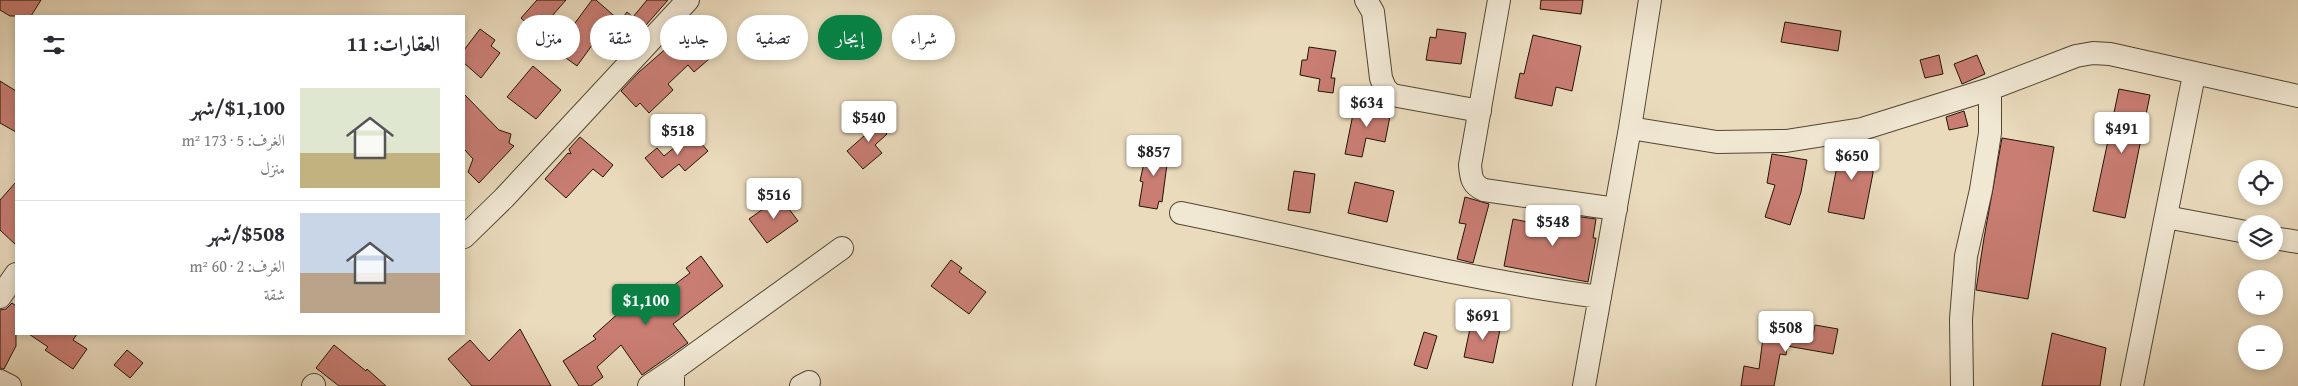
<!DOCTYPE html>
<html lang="ar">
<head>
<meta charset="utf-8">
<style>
  body { margin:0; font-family:"Gentium Book Plus",Amiri,serif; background:#f2f2f3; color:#2b2b33; direction:rtl; height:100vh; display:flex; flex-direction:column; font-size:19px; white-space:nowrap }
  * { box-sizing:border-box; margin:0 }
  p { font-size:16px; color:#7c7c81 }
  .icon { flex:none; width:28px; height:28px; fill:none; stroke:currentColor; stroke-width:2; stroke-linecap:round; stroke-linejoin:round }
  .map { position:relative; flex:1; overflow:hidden; direction:ltr }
  .panel { position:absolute; left:15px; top:15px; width:450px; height:320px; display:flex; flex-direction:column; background:#fff; border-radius:0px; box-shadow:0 2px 8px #0003; direction:rtl }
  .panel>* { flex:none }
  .banner { position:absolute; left:480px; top:15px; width:475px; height:45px; direction:rtl; display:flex; gap:10px }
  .tools { position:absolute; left:2238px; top:160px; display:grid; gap:10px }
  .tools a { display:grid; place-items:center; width:45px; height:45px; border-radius:50%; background:#fff; box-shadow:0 2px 8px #0003; font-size:25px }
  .price { position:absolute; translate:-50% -42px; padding:0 11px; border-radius:5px; background:#fff; color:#222; font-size:16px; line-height:32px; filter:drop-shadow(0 1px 2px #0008) }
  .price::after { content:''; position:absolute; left:50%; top:30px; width:15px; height:11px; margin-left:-8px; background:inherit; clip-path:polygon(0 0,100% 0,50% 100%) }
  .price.current { background:#0b8043; color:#fff }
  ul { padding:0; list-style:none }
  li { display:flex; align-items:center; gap:15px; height:125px; padding:0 25px }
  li+li { border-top:1px solid #e1e1e2 }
  li span { display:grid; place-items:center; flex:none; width:140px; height:100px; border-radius:0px; color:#555 }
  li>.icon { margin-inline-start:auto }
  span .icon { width:60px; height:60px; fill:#fffc; stroke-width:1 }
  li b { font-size:21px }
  h2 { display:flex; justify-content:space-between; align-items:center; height:60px; padding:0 25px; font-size:21px }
  .chip { padding:0 18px; border-radius:22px; background:#fff; box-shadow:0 2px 8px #0003; font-size:18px; line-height:45px }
  .chip.current { background:#0b8043; color:#fff }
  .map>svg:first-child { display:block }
</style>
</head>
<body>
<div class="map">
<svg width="2298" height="386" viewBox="0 0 2298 386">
  <rect width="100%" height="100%" fill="#eadbbd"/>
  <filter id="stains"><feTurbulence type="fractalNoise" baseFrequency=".004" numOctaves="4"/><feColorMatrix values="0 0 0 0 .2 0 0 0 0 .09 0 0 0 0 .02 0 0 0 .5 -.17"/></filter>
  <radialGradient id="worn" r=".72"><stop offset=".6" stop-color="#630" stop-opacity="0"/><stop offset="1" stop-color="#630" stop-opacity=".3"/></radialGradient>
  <!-- building -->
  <path fill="#c97d73" stroke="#201407" d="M 0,0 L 41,0 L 31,16 L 10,16 L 0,10 Z
    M 537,0 L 566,0 L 537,33 L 521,18 Z
    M 592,0 L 596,0 L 620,21 L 627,12 L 633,17 L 647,0 L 668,0 L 625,49 L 603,30 L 577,66 L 555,50 Z
    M 1541,0 L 1583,0 L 1581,14 L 1540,9 Z
    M 1785,22 L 1841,31 L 1838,51 L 1781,42 Z
    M 692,26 L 716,53 L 694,72 L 688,65 L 668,84 L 673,90 L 649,113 L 640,103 L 636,107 L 621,91 L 639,72 Z
    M 480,29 L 495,40 L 491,46 L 500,53 L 481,78 L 464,63 L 464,50 Z
    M 1437,29 L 1466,33 L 1461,64 L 1426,60 L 1430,37 L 1436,38 Z
    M 1533,35 L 1581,46 L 1572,91 L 1556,87 L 1552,106 L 1515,98 L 1520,73 L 1524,74 Z
    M 1309,47 L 1336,51 L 1331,78 L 1335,78 L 1333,93 L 1318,91 L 1320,79 L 1300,75 L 1302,60 L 1307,60 Z
    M 1939,55 L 1943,74 L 1925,78 L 1920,60 Z
    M 1977,55 L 1985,74 L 1962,84 L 1954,64 Z
    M 533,66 L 561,90 L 536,119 L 507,97 Z
    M 0,81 L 16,91 L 16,132 L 0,123 Z
    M 2119,89 L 2150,95 L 2125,218 L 2093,211 Z
    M 464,94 L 499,130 L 511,134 L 509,143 L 514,146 L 479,183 L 468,172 L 473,159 L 464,149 Z
    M 1355,104 L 1391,111 L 1385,142 L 1366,138 L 1362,157 L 1345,154 Z
    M 1964,111 L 1968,126 L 1949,130 L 1946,117 Z
    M 877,113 L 887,125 L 882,129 L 887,134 L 875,145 L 882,153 L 863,169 L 847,151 L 872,129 L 866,123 Z
    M 692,133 L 708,151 L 685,171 L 679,164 L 662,178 L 645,158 L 657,148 L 664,156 Z
    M 580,137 L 613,165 L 603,177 L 593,169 L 566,198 L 545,179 L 568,153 L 571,154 L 569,149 Z
    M 2002,138 L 2054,147 L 2028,299 L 1976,290 L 1984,238 Z
    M 1861,142 L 1862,150 L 1869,149 L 1873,173 L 1864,219 L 1828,212 L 1838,161 L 1836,146 Z
    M 1148,145 L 1169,149 L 1162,202 L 1159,201 L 1157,209 L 1139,206 L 1143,182 L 1140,181 Z
    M 1772,154 L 1807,160 L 1801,192 L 1790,225 L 1765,217 L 1775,185 L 1767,183 Z
    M 1294,171 L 1315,174 L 1310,213 L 1288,210 Z
    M 16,182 L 16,245 L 0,230 L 0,200 Z
    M 1355,182 L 1394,191 L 1387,222 L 1348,213 Z
    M 780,197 L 798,221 L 767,243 L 749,219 Z
    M 1465,197 L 1489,204 L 1473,263 L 1457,259 L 1466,224 L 1459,223 Z
    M 1560,214 L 1596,219 L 1593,238 L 1596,238 L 1588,282 L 1504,266 L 1513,219 L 1557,228 Z
    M 701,256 L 723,286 L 673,324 L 688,343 L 642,375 L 621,345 L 597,367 L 603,377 L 591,386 L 579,386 L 563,361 L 596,339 L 593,336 L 621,311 L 622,313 L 659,284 L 665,292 L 690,273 L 686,268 Z
    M 951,260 L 962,268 L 959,272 L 986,292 L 969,314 L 931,286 Z
    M 12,303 L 16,306 L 16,346 L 4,369 L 0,368 L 0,310 L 6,309 Z
    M 1472,319 L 1501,325 L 1493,363 L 1464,357 Z
    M 1815,325 L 1838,329 L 1833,354 L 1787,346 L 1786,355 L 1780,354 L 1774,386 L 1741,386 L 1744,366 L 1759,369 L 1764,330 L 1813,337 Z
    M 520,329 L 551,386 L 472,386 L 448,359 L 470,340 L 489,361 Z
    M 1424,332 L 1437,336 L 1427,369 L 1414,365 Z
    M 2052,333 L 2106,348 L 2100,386 L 2042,386 Z
    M 29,334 L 77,334 L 73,340 L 87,349 L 73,369 L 45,350 L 48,347 Z
    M 334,345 L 366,371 L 367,369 L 386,386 L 339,386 L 316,368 Z
    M 127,350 L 143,363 L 130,378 L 114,365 Z"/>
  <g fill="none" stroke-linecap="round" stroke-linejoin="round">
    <!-- minor casing -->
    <g stroke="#524634" stroke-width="24">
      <path id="minor" d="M 1366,0 L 1373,12 L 1381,78 L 1385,88 L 1392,95 L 1480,111
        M 1499,0 L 1470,165 C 1471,178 1472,185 1484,190 L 1616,209
        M 1630,128 L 1717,142 L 1786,141 L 1862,129 L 1990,89 L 2076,56 L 2093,53 L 2110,54 L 2298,96
        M 1181,213 C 1321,241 1458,279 1600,297
        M 2166,217 L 2246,232
        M 464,237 L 504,198 L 688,0
        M 2274,238 L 2298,242
        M 0,297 L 16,274
        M 673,370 L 842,248
        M 0,381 L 10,386
        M 313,386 L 314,385
        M 649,386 L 673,370 L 673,386
        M 801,386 L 809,382
        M 1584,386 L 1630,128 L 1650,0
        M 1962,386 L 1961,319 L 1966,256 L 1981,190 L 1990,133 L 1990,89
        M 2132,386 L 2194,75"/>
    </g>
    <!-- minor -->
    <use href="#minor" stroke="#f1e8d4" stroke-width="22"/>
  </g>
  <rect width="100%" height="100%" filter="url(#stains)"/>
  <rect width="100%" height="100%" fill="url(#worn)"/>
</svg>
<div class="tools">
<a><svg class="icon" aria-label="locate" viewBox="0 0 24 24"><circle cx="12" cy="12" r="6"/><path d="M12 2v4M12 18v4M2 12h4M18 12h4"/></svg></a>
<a><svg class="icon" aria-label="layers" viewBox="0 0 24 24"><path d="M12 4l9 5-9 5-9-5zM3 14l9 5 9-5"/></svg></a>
<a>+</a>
<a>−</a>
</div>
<b class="price" style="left:1367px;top:128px">$634</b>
<b class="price" style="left:869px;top:143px">$540</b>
<b class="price" style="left:2122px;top:154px">$491</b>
<b class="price" style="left:678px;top:156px">$518</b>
<b class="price" style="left:1154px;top:177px">$857</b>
<b class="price" style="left:1852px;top:181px">$650</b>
<b class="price" style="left:774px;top:220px">$516</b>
<b class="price" style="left:1553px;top:247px">$548</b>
<b class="price current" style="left:646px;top:326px">$1,100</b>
<b class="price" style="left:1483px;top:341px">$691</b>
<b class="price" style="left:1786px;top:353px">$508</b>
<div class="banner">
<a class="chip">شراء</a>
<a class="chip current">إيجار</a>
<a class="chip">تصفية</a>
<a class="chip">جديد</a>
<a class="chip">شقة</a>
<a class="chip">منزل</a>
</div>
<section class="panel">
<h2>العقارات: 11<svg class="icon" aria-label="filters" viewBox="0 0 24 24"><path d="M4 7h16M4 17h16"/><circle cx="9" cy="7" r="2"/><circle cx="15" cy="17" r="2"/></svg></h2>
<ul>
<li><span style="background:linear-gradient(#dfe7d0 65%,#c2b280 0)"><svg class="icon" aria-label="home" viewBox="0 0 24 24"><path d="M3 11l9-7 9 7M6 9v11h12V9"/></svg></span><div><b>$1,100/شهر</b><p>الغرف: 5 · 173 m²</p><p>منزل</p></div></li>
<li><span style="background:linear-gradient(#c9d6e8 60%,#b9a48a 0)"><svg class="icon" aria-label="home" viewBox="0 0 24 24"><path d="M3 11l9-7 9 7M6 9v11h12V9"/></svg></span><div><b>$508/شهر</b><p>الغرف: 2 · 60 m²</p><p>شقة</p></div></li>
</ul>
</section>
</div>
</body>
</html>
